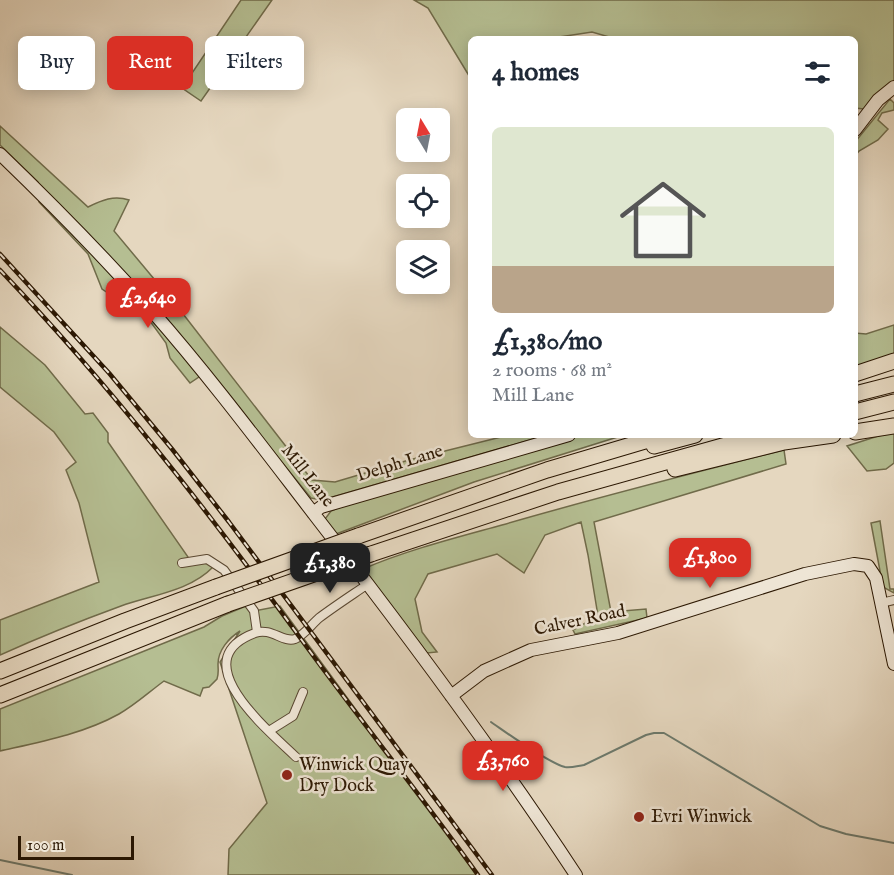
<!DOCTYPE html>
<html lang="en">
<head>
<meta charset="utf-8">
<style>
  body { margin:0; font-family:"IM FELL English",serif; background:#f2f2f3; color:#1f2937; height:100vh; display:flex; flex-direction:column; font-size:22px; white-space:nowrap }
  * { box-sizing:border-box; margin:0 }
  p { font-size:20px; color:#747a83 }
  .icon { flex:none; width:33px; height:33px; fill:none; stroke:currentColor; stroke-width:2; stroke-linecap:round; stroke-linejoin:round }
  .map { position:relative; flex:1; overflow:hidden }
  .details { position:absolute; left:468px; top:36px; width:390px; height:402px; display:flex; flex-direction:column; background:#fff; border-radius:9px; box-shadow:0 3px 15px #0003 }
  .details>* { flex:none }
  .banner { position:absolute; left:18px; top:36px; width:360px; height:54px; display:flex; gap:12px }
  .needle { width:39px; rotate:350deg }
  .tools { position:absolute; left:396px; top:108px; display:grid; gap:12px }
  .tools a { display:grid; place-items:center; width:54px; height:54px; border-radius:9px; background:#fff; box-shadow:0 3px 15px #0003; font-size:30px }
  .scale { position:absolute; left:18px; bottom:15px; width:116px; box-sizing:border-box; padding-left:6px; border:3px solid #2c1803; border-top:0; font-size:16px; line-height:21px; white-space:nowrap; color:#2c1803; -webkit-text-stroke:4px #eee5d5; paint-order:stroke }
  .price { position:absolute; translate:-50% -51px; padding:0 14px; border-radius:12px; background:#d93025; color:#fff; font-size:20px; line-height:39px; filter:drop-shadow(0 2px 3px #0008) }
  .price::after { content:''; position:absolute; left:50%; top:36px; width:18px; height:14px; margin-left:-9px; background:inherit; clip-path:polygon(0 0,100% 0,50% 100%) }
  .price.on { background:#222; color:#fff }
  ul { padding:0; list-style:none }
  li { display:grid; align-content:center; gap:12px; height:318px; padding:0 24px }
  li+li { border-top:2px solid #e0e1e3 }
  li span { display:grid; place-items:center; height:186px; border-radius:9px; color:#555 }
  li>.icon { margin-inline-start:auto }
  span .icon { width:108px; height:108px; fill:#fffc; stroke-width:1 }
  li b { font-size:26px }
  h2 { display:flex; justify-content:space-between; align-items:center; height:72px; padding:0 24px; font-size:26px }
  .tag { padding:0 21px; border-radius:9px; background:#fff; box-shadow:0 3px 15px #0003; font-size:21px; line-height:54px }
  .tag.on { background:#d93025; color:#fff }
  .map>svg:first-child { display:block }
</style>
</head>
<body>
<div class="map">
<svg width="894" height="875" viewBox="0 0 894 875">
  <rect width="100%" height="100%" fill="#e5d7bf"/>
  <filter id="stains"><feTurbulence type="fractalNoise" baseFrequency=".00333" numOctaves="4"/><feColorMatrix values="0 0 0 0 .2 0 0 0 0 .09 0 0 0 0 .02 0 0 0 .5 -.17"/></filter>
  <radialGradient id="worn" r=".72"><stop offset=".6" stop-color="#630" stop-opacity="0"/><stop offset="1" stop-color="#630" stop-opacity=".3"/></radialGradient>
  <!-- green -->
  <path fill="#b5be92" stroke="#706b4a" stroke-width="1.5" d="M 241,0 L 272,0 L 201,101 L 182,88 Z
    M 414,0 L 894,0 L 894,83 L 864,109 L 855,108 L 855,39 L 616,39 L 592,32 L 546,39 L 471,39 L 471,79 L 428,8 Z
    M 890,99 L 894,103 L 894,110 L 882,113 L 878,120 L 888,129 L 878,140 L 859,151 L 855,156 L 855,142 Z
    M 0,126 L 88,207 C 102,200 114,195 129,200 L 114,231 L 180,310 L 312,480 L 335,482 L 409,460 L 509,435 L 547,435 L 322,500 L 311,498 L 263,439 L 202,375 L 190,383 L 170,358 L 166,343 L 150,321 L 102,289 L 88,254 L 39,202 L 38,182 L 0,145 Z
    M 894,325 L 894,354 L 855,368 L 855,333 L 866,334 Z
    M 0,327 L 45,365 L 85,414 L 93,413 L 108,433 L 108,442 L 190,560 L 201,557 L 213,567 C 190,591 152,595 121,606 C 80,621 40,637 0,655 L 0,620 L 99,582 L 79,503 L 66,470 L 76,462 L 54,432 L 0,387 Z
    M 894,431 L 894,463 L 886,469 L 867,471 L 847,446 Z
    M 578,435 L 624,435 L 474,482 L 336,534 L 325,519 L 331,511 L 357,500 Z
    M 784,450 L 786,464 L 594,522 L 611,612 L 646,609 L 647,618 L 575,634 L 573,630 L 598,616 L 588,555 L 581,522 L 545,535 L 524,573 L 497,554 L 428,574 L 415,599 L 422,632 L 437,652 L 427,653 L 363,569 C 407,550 455,538 502,525 C 595,498 689,474 784,450 Z
    M 880,521 L 890,589 L 894,589 L 894,593 L 883,587 L 871,523 Z
    M 246,606 L 254,611 L 280,606 L 477,875 L 228,875 L 229,849 L 267,803 L 220,662 L 240,631 C 229,638 218,650 218,664 C 218,670 219,673 217,679 L 209,687 L 203,688 L 200,696 L 164,681 C 149,692 135,705 119,714 C 83,734 40,742 0,751 L 0,709 L 204,627 L 222,616 Z"/>
  <g fill="none" stroke-linecap="round" stroke-linejoin="round">
    <!-- stream -->
    <path stroke="#6c796c" stroke-width="2" d="M 491,722 C 507,733 548,763 565,767 C 571,768 577,766 584,765 L 646,735 L 654,733 L 664,733 L 820,826 L 846,834 L 894,843
      M 0,860 L 72,875"/>
    <!-- street casing -->
    <g stroke="#5a4832" stroke-width="10">
      <path id="street" d="M 182,563 L 207,559 L 224,570 L 254,611 L 257,632
        M 881,603 L 894,600
        M 269,731 L 293,716 L 303,692
        M 296,757 C 268,730 182,660 255,633 C 271,627 283,643 295,639 C 304,635 311,625 319,618 C 335,606 352,595 368,584"/>
    </g>
    <!-- secondary casing -->
    <g stroke="#2c1803" stroke-width="14">
      <path id="secondary" d="M 855,130 L 878,100 L 894,87
        M 0,154 C 52,204 103,256 152,311 C 210,377 263,448 317,518 C 407,634 495,752 576,875
        M 313,513 L 321,507 L 569,435
        M 451,696 L 484,671 L 531,650 L 618,633 L 805,574 L 854,564 L 868,566 L 876,578 L 894,664"/>
    </g>
    <!-- highway casing -->
    <g stroke="#2c1803" stroke-width="17">
      <path id="highway" d="M 855,374 L 894,361
        M 855,394 L 894,384
        M 855,412 L 894,402
        M 855,432 L 894,426
        M 654,446 L 695,435
        M 675,469 L 784,442 L 833,435
        M 358,536 L 547,470 L 665,435
        M 371,554 L 558,492 L 762,435
        M 0,671 L 125,621 L 216,587
        M 0,695 L 228,604"/>
    </g>
    <!-- street -->
    <use href="#street" stroke="#eee5d5" stroke-width="8"/>
    <!-- secondary -->
    <use href="#secondary" stroke="#eee5d5" stroke-width="12"/>
    <!-- highway -->
    <use href="#highway" stroke="#e5d7bf" stroke-width="15"/>
    <!-- rail casing -->
    <g stroke="#2c1803" stroke-width="4.5">
      <path id="rail" d="M 0,254 L 109,373 L 172,449 L 229,522 L 492,875
        M 0,270 C 110,385 208,511 301,639 C 359,719 421,795 478,875"/>
    </g>
    <!-- rail -->
    <use href="#rail" stroke="#eee5d5" stroke-width="2" stroke-dasharray="7" stroke-linecap="butt"/>
    <!-- highway-bridge casing -->
    <g stroke="#2c1803" stroke-width="17" stroke-linecap="butt">
      <path id="highway-bridge" d="M 216,587 L 358,536
        M 228,604 L 371,554"/>
    </g>
    <!-- highway-bridge -->
    <use href="#highway-bridge" stroke="#e5d7bf" stroke-width="15"/>
  </g>
  <!-- markers -->
  <g fill="#8f2418" stroke="#eee5d5" stroke-width="2">
    <circle cx="287" cy="775" r="6"/>
    <circle cx="639" cy="817" r="6"/>
  </g>
  <g text-anchor="middle" dominant-baseline="central" stroke-width="5" stroke-linejoin="round" paint-order="stroke">
    <!-- street labels -->
    <g font-size="18" fill="#2c1803" stroke="#eee5d5">
      <text transform="translate(400 464) rotate(-17)">Delph Lane</text>
      <text transform="translate(307 476) rotate(52)">Mill Lane</text>
      <text transform="translate(580 621) rotate(-12)">Calver Road</text>
    </g>
    <!-- poi labels -->
    <g font-size="18" fill="#2c1803" stroke="#eee5d5" text-anchor="start">
      <text x="299" y="765">Winwick Quay<tspan x="299" dy="21">Dry Dock</tspan></text>
      <text x="651" y="817">Evri Winwick</text>
    </g>
  </g>
  <rect width="100%" height="100%" filter="url(#stains)"/>
  <rect width="100%" height="100%" fill="url(#worn)"/>
</svg>
<div class="tools">
<a><svg class="needle" viewBox="-14 -14 28 28"><path d="M0-13l5 13h-10z" fill="#e53935"/><path d="M0 13l5-13h-10z" fill="#747a83"/></svg></a>
<a><svg class="icon" aria-label="locate" viewBox="0 0 24 24"><circle cx="12" cy="12" r="6"/><path d="M12 2v4M12 18v4M2 12h4M18 12h4"/></svg></a>
<a><svg class="icon" aria-label="layers" viewBox="0 0 24 24"><path d="M12 4l9 5-9 5-9-5zM3 14l9 5 9-5"/></svg></a>
</div>
<div class="scale">100 m</div>
<b class="price" style="left:148px;top:329px">£2,640</b>
<b class="price" style="left:710px;top:589px">£1,800</b>
<b class="price on" style="left:330px;top:594px">£1,380</b>
<b class="price" style="left:503px;top:792px">£3,760</b>
<div class="banner">
<a class="tag">Buy</a>
<a class="tag on">Rent</a>
<a class="tag">Filters</a>
</div>
<section class="details">
<h2>4 homes<svg class="icon" aria-label="filters" viewBox="0 0 24 24"><path d="M4 7h16M4 17h16"/><circle cx="9" cy="7" r="2"/><circle cx="15" cy="17" r="2"/></svg></h2>
<ul>
<li><span style="background:linear-gradient(#dfe7d0 75%,#b9a48a 0)"><svg class="icon" aria-label="home" viewBox="0 0 24 24"><path d="M3 11l9-7 9 7M6 9v11h12V9"/></svg></span><div><b>£1,380/mo</b><p>2 rooms · 68 m²</p><p>Mill Lane</p></div></li>
</ul>
</section>
</div>
</body>
</html>
